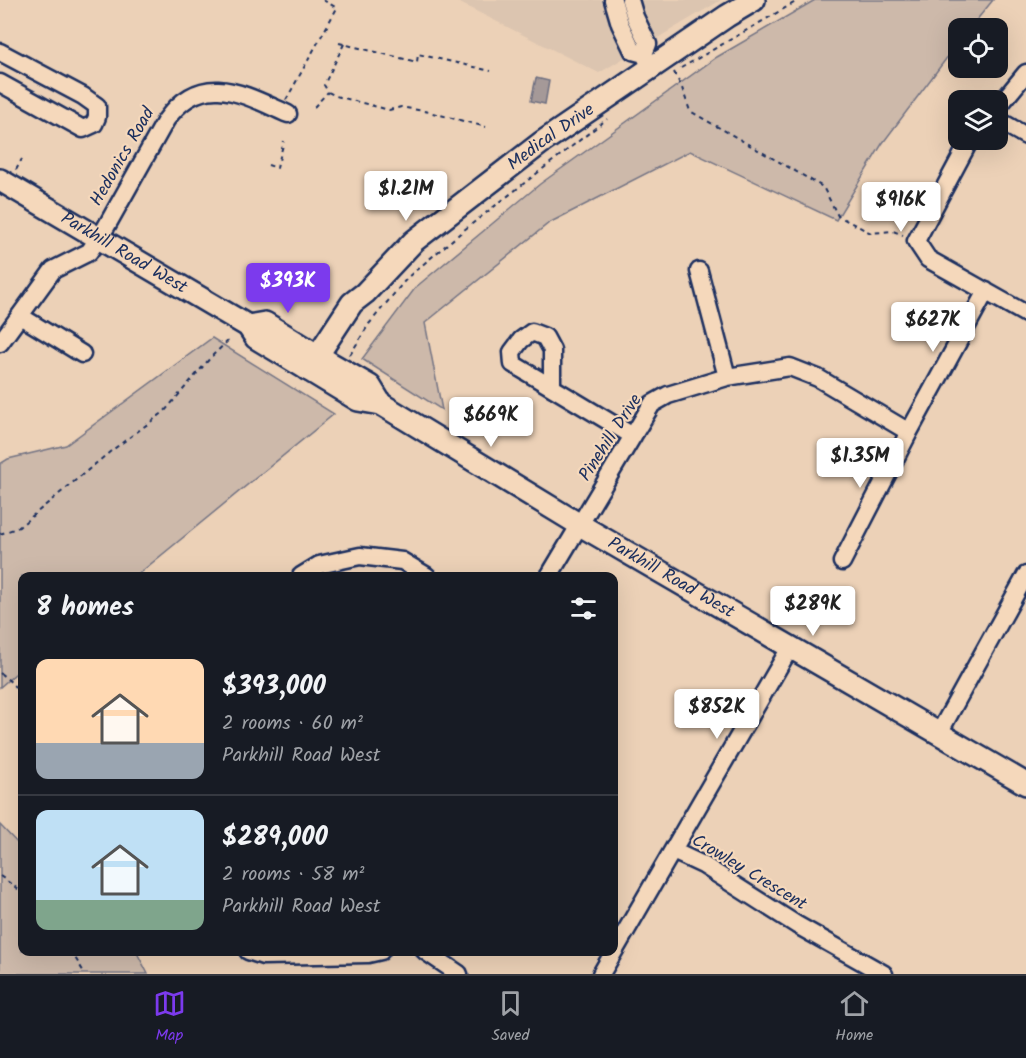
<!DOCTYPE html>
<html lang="en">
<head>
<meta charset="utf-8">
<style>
  body { margin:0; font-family:Kalam,sans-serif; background:#242831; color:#f1f3f6; height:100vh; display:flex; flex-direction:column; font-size:22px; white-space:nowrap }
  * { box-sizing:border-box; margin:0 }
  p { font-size:20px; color:#9ea1a6 }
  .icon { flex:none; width:33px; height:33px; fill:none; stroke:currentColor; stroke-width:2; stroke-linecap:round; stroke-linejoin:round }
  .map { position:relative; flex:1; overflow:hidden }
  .sheet { position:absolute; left:18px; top:572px; width:600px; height:384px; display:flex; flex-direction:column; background:#171b24; border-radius:12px; box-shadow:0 6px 24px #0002 }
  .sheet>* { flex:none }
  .controls { position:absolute; left:948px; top:18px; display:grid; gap:12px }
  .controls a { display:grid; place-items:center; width:60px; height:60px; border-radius:12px; background:#171b24; box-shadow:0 6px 24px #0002; font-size:30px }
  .price { position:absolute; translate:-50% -51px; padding:0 14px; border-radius:6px; background:#fff; color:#222; font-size:20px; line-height:39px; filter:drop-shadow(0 2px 3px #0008) }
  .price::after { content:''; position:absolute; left:50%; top:36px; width:18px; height:14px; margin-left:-9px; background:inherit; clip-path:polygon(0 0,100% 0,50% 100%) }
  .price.active { background:#7c3aed; color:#fff }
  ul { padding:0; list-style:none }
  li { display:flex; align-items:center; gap:18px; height:150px; padding:0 18px }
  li+li { border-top:2px solid #363941 }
  li span { display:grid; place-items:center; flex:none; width:168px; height:120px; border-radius:12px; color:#555 }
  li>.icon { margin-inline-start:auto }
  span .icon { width:72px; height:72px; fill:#fffc; stroke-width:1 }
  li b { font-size:26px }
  h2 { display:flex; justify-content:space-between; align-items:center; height:72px; padding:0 18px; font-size:26px }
  .tab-bar { display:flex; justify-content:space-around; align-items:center; height:84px; border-top:2px solid #363941; background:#171b24; font-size:16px; color:#9ea1a6 }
  .tab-bar a { display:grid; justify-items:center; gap:3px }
  .tab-bar .active { color:#7c3aed }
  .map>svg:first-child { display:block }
</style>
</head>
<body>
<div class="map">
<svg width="1026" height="974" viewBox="0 0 1026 974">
  <rect width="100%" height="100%" fill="#ecd1b7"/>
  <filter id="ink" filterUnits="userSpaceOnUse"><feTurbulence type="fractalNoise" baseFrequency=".0167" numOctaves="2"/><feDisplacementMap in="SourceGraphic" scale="12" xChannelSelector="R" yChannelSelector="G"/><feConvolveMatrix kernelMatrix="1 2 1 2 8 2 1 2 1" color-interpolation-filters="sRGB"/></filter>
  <g filter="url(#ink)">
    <!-- built -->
    <path fill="#dcc5b0" d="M 454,0 L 721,0 L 599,73 Z"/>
    <!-- green -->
    <path fill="#cdb9aa" stroke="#747484" stroke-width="1.5" d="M 815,0 L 993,0 L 970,28 L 958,28 L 958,43 L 882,144 L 836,220 L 690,151 L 549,223 L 425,323 L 442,410 L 362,359 L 416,287 L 540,184 L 717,57 Z
      M 212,338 L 334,414 L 136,576 L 22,576 L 22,668 L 0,687 L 0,464 L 8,459 L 66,445 Z
      M 0,825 L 22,848 L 22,951 L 136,951 L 148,974 L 0,974 Z"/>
    <!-- water -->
    <path fill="#a59998" stroke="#6e6f81" stroke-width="1.5" d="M 536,78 L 549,81 L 545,104 L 531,101 Z"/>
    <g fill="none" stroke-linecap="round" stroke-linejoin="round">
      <!-- minor casing -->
      <g stroke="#1b2f5e" stroke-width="21">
        <path id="minor" d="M 613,0 L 620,24 L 633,51 L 644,54
          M 630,0 L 635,17 L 648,44 L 644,54 L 651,68
          M 0,52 L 83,96 L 97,106 L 97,117 L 94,124 L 83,129 L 0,83
          M 998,107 L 1026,73
          M 998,120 L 1026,136
          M 970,140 L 916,241 L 928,259 L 1026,314
          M 699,271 L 727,377
          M 20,316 L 82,354
          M 0,343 L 53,270 L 89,252 L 106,227 L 166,120 C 202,69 243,94 288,114
          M 552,387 L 552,350 L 545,337 L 532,332 L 521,340 L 512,352 L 513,364 L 633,436
          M 842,562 L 909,432 L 986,291
          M 301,576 L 319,565 L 360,556 L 402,561 L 427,576
          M 549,576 L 652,404 L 668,395 L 727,377 L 790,367 L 818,378 L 909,432
          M 939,733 L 1026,575
          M 673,851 L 703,865 L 797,925 L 884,974
          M 248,951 L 263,956 L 368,954 L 381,951
          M 425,951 L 459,974
          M 601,974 L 791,646"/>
      </g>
      <!-- major casing -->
      <g stroke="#1b2f5e" stroke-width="26">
        <g id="major">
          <path id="s1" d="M 0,180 L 248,326 L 256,338 L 358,400 L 381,404 L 580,525 L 1026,784"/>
          <path d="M 248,326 L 265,323 L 330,363 L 370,386 L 381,404"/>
          <path id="s2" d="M 308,370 L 352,303 L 365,293 L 414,241 L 541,143 L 727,16 L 754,0"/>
        </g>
      </g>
      <!-- path -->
      <path stroke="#1b2f5e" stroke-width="2" stroke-dasharray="4.5 4.5" stroke-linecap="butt" d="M 339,43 L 417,62 L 418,54 L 491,71
        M 344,44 L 324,85 L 328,92 L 336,96 L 389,110 L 401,107 L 429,112 L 486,127
        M 681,68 L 799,0
        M 674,72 L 682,88 L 690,111 L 823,187 L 838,216 L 871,233 L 893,231 L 903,235
        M 286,100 L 337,8 L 323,0
        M 314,107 L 328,92
        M 268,165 L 277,168 L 284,141
        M 16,170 L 22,159
        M 350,355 L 369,324 L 408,277 L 464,230 L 607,119
        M 0,534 L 19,527 L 111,451 L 164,412 L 212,356 L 231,338
        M 0,673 L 12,683 L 22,697
        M 0,876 L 22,892
        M 71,951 L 85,974"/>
      <!-- minor -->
      <use href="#minor" stroke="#f5d8bb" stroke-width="16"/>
      <!-- major -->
      <use href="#major" stroke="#f5d8bb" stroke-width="21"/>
    </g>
  </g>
  <g text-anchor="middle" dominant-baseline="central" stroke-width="4.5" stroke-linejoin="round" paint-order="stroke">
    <!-- street labels -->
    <g font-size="18" fill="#1b2f5e" stroke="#f5d8bb">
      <text stroke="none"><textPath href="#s2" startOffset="340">Medical Drive</textPath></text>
      <text transform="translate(123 157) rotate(-60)">Hedonics Road</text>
      <text stroke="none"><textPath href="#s1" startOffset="144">Parkhill Road West</textPath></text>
      <text transform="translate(611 438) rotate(-57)">Pinehill Drive</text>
      <text stroke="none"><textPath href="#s1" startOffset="783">Parkhill Road West</textPath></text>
      <text transform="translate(749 873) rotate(31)">Crowley Crescent</text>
    </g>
  </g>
</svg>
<div class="controls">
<a><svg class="icon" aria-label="locate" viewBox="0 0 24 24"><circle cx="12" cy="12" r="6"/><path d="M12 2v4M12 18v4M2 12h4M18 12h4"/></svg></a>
<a><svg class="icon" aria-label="layers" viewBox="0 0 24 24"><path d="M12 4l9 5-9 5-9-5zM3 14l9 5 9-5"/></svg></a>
</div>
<b class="price" style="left:406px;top:222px">$1.21M</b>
<b class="price" style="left:901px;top:233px">$916K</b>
<b class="price active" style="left:288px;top:314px">$393K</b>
<b class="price" style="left:933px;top:353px">$627K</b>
<b class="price" style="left:491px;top:448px">$669K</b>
<b class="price" style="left:860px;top:489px">$1.35M</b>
<b class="price" style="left:813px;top:637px">$289K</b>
<b class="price" style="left:717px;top:740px">$852K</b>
<section class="sheet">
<h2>8 homes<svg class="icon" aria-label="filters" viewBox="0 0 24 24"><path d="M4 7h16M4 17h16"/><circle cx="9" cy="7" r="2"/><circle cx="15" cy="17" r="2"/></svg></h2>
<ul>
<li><span style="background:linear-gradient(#ffd9b3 70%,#9aa5b1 0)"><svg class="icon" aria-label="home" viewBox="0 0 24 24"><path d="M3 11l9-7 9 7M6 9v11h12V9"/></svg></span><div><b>$393,000</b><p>2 rooms · 60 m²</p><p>Parkhill Road West</p></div></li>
<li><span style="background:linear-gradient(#bfe0f5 75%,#7fa58c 0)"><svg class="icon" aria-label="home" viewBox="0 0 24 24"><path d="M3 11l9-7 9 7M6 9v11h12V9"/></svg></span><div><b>$289,000</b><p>2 rooms · 58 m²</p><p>Parkhill Road West</p></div></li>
</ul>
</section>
</div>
<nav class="tab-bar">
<a class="active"><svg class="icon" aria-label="map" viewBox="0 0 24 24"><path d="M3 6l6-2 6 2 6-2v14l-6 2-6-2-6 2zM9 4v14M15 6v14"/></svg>Map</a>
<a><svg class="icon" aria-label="saved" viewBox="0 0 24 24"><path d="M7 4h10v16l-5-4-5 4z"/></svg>Saved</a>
<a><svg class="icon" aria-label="home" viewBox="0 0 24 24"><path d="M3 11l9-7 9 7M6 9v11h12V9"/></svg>Home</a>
</nav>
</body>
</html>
